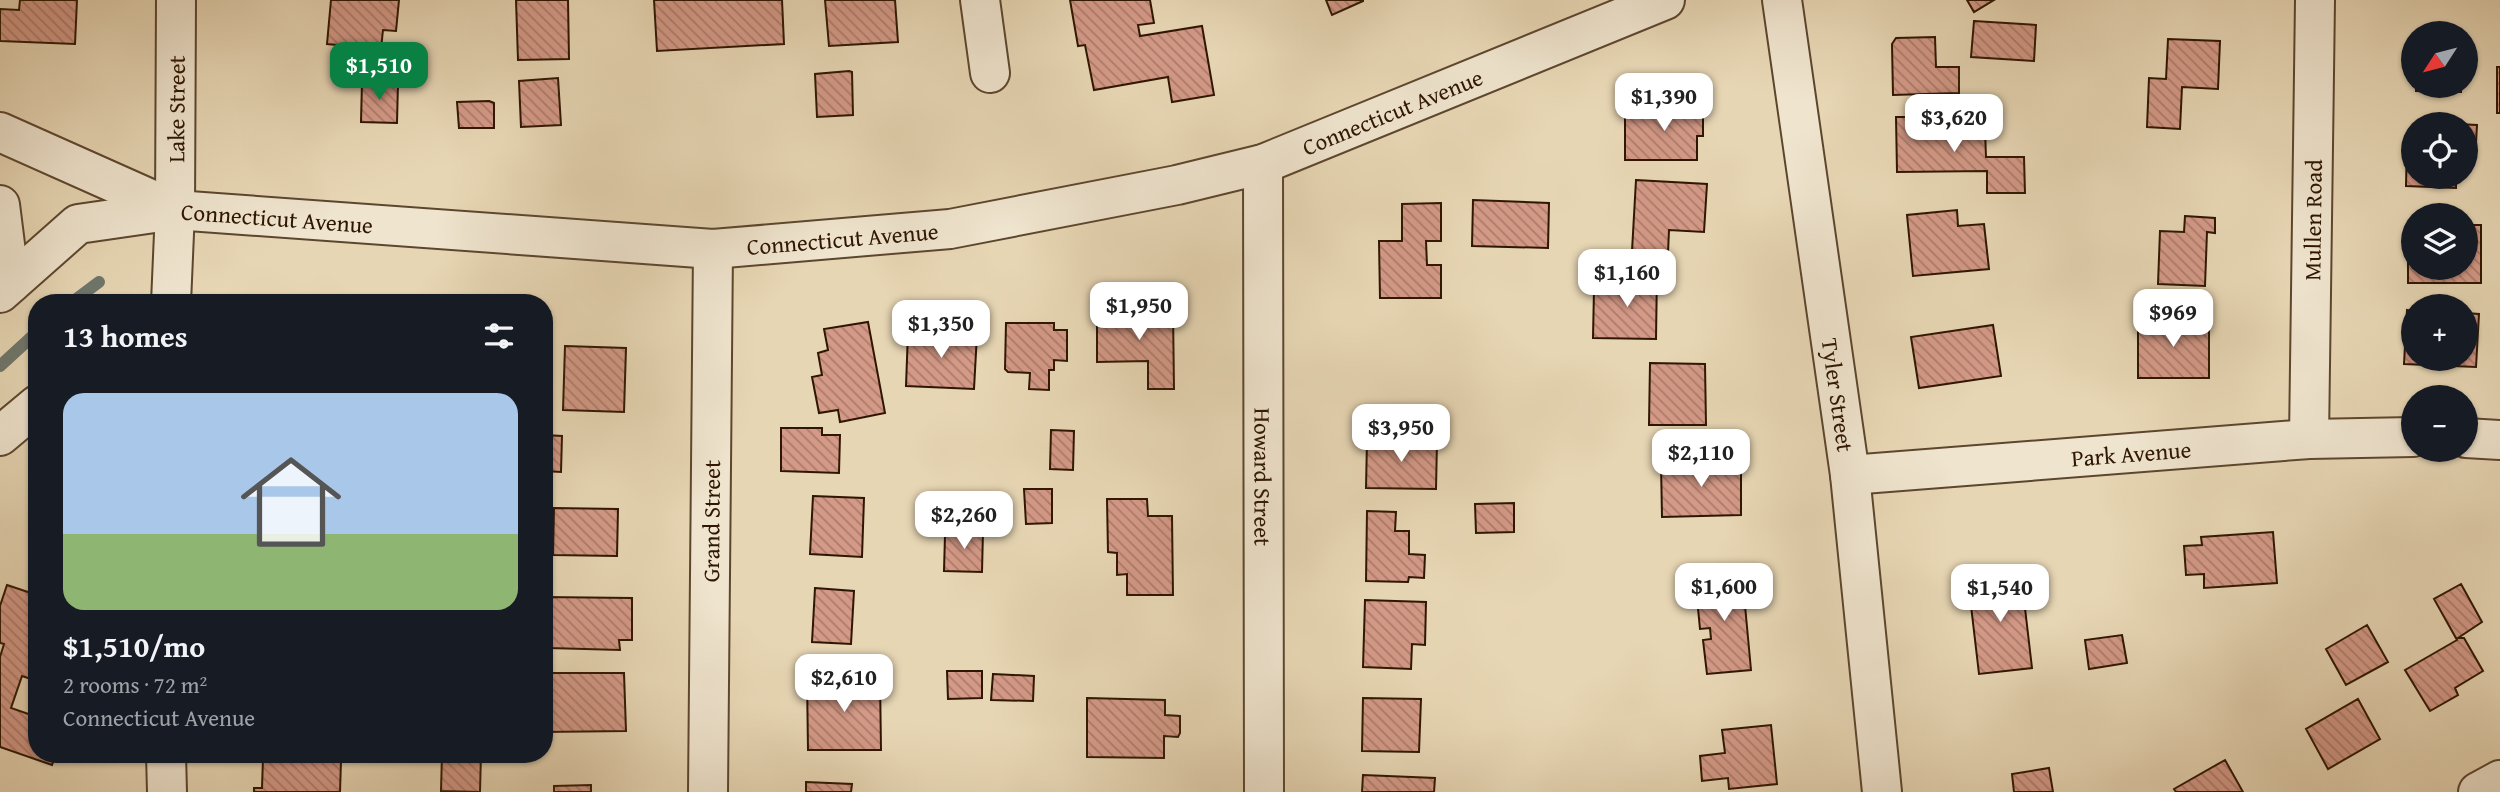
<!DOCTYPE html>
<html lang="en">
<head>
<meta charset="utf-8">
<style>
  body { margin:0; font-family:"Gentium Book Plus",serif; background:#20242c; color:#f1f3f6; height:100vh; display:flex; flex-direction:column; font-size:26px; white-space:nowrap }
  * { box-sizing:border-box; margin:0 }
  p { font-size:23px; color:#9ea1a6 }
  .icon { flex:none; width:38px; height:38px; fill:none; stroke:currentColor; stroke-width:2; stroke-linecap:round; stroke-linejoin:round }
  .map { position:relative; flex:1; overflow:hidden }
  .panel { position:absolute; left:28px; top:294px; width:525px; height:469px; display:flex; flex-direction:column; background:#171b24; border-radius:28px; box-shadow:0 2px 5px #0004 }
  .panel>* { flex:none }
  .needle { width:46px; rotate:234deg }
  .tools { position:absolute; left:2401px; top:21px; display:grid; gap:14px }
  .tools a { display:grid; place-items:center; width:77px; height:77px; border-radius:50%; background:#171b24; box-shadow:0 2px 5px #0004; font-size:35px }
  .price { position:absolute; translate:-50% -60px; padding:0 16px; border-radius:14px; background:#fff; color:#222; font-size:23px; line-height:46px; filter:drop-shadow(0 2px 4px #0008) }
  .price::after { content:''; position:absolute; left:50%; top:42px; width:21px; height:16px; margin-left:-10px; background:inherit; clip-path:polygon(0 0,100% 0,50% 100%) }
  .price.current { background:#0b8043; color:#fff }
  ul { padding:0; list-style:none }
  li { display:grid; align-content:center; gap:14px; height:371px; padding:0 35px }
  li span { display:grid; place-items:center; height:217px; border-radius:21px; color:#555 }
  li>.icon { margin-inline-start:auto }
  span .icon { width:126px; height:126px; fill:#fffc; stroke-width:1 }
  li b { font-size:30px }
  h2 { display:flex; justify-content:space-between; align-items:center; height:84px; padding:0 35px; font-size:30px }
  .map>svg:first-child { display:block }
</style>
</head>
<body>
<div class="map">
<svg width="2500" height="792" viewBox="0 0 2500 792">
  <defs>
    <pattern id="building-back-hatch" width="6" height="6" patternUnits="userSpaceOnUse" patternTransform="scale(1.75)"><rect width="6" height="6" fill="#d49987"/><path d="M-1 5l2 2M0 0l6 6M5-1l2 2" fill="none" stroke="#ac7c6c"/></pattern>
  </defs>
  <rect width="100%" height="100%" fill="#e7d6b4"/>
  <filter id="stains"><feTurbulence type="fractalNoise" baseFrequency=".00286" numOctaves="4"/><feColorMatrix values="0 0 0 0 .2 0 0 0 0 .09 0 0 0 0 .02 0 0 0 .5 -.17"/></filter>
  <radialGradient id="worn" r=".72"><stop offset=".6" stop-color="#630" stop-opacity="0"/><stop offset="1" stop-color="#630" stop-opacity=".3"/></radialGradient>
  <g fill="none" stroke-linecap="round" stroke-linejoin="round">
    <!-- stream -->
    <path stroke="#6e776c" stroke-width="12" d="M 71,303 L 99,282
      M 0,366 L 37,332"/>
  </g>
  <!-- building -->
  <path fill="url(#building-back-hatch)" stroke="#2f1602" stroke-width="2" d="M 20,0 L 77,0 L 75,44 L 0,41 L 0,9 L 19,10 Z
    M 331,0 L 399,0 L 396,31 L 383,30 L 381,49 L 327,44 Z
    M 516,0 L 568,0 L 569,59 L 518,60 Z
    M 654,0 L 782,0 L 784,44 L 657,51 Z
    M 825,0 L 895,0 L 898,42 L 829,46 Z
    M 1070,0 L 1150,0 L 1154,23 L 1138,25 L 1140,36 L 1202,26 L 1214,95 L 1172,102 L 1168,77 L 1094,90 L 1085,45 L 1078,46 Z
    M 1326,0 L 1363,0 L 1363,1 L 1332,15 Z
    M 1967,0 L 1994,0 L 1974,12 Z
    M 1974,21 L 2036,25 L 2034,61 L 1971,57 Z
    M 2418,30 L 2457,31 L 2462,33 L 2418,33 Z
    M 1935,37 L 1936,67 L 1959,67 L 1959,93 L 1893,95 L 1892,44 L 1896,38 Z
    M 2168,39 L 2220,41 L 2218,89 L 2182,87 L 2180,129 L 2147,127 L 2149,78 L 2166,79 Z
    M 2497,67 L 2500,67 L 2500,113 L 2497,113 Z
    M 849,71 L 852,72 L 853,115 L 817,117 L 815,74 Z
    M 558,78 L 561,125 L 521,127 L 519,81 Z
    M 362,82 L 398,83 L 397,123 L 361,122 Z
    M 2416,86 L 2461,86 L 2461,92 L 2416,91 Z
    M 489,101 L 494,103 L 494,128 L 459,128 L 457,102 Z
    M 1668,103 L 1703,103 L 1703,136 L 1697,136 L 1697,160 L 1625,160 L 1625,109 L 1668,109 Z
    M 1896,117 L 1944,117 L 1945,131 L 1985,130 L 1986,157 L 2024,157 L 2025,193 L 1987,193 L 1987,171 L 1897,172 Z
    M 2434,123 L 2477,125 L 2476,143 L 2466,143 L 2466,124 Z
    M 2407,141 L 2413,141 L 2413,177 L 2456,177 L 2456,188 L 2406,186 Z
    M 1636,180 L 1707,184 L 1704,232 L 1669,230 L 1668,253 L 1632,251 Z
    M 1473,200 L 1549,203 L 1548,248 L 1472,246 Z
    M 1441,203 L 1441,241 L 1426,241 L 1427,265 L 1441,265 L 1441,298 L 1380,298 L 1379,241 L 1402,241 L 1402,204 Z
    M 1957,210 L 1958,226 L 1984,224 L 1989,269 L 1913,276 L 1907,215 Z
    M 2185,216 L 2215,218 L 2215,233 L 2207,232 L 2205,286 L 2158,284 L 2160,231 L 2184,232 Z
    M 2408,224 L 2413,224 L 2413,268 L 2466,268 L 2466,225 L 2481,225 L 2481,283 L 2408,283 Z
    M 1628,271 L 1657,272 L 1656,339 L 1593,338 L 1594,289 L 1628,289 Z
    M 2407,310 L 2413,311 L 2413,359 L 2466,359 L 2466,313 L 2479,314 L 2476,367 L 2404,364 Z
    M 1097,311 L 1173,311 L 1174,389 L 1148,389 L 1148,361 L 1097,362 Z
    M 2138,320 L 2209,321 L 2209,378 L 2138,378 Z
    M 868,322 L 885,413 L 840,422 L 838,410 L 819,413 L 812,377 L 822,375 L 818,353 L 828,350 L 824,329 Z
    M 1006,323 L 1054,323 L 1054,330 L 1067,330 L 1067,361 L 1054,360 L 1054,370 L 1049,370 L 1049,390 L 1029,389 L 1030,373 L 1008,372 L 1005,369 Z
    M 1993,325 L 2001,376 L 1919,388 L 1911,337 Z
    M 908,332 L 977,334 L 974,389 L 906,386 Z
    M 565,346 L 626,348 L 624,412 L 563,410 Z
    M 1650,363 L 1705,364 L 1706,425 L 1649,425 Z
    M 781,428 L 822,428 L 822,435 L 840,435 L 839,473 L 781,471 Z
    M 1051,430 L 1074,431 L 1073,470 L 1050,469 Z
    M 544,435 L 562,436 L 561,472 L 544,471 Z
    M 1367,440 L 1437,441 L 1436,489 L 1366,488 Z
    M 1741,461 L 1741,515 L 1662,517 L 1661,463 Z
    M 1024,489 L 1052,489 L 1052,523 L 1026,524 Z
    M 813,496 L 864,498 L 862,557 L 810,554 Z
    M 1107,499 L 1147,499 L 1148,516 L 1172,516 L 1173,595 L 1127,595 L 1127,574 L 1117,575 L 1117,553 L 1108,552 Z
    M 1514,503 L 1514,532 L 1476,533 L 1475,504 Z
    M 554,508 L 618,509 L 617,556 L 553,555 Z
    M 1367,511 L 1396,512 L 1395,531 L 1409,531 L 1409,554 L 1425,555 L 1424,578 L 1409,577 L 1408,582 L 1366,581 Z
    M 948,531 L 983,531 L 982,572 L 944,571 L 945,535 Z
    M 2273,532 L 2277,583 L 2204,588 L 2204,574 L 2186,575 L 2184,546 L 2202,545 L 2201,537 Z
    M 1742,573 L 1751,670 L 1707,674 L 1703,640 L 1711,639 L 1710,628 L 1700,629 L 1695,577 Z
    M 2021,574 L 2032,668 L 1979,674 L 1968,580 Z
    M 2461,584 L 2482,622 L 2458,638 L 2464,638 L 2483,671 L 2455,688 L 2458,695 L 2430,711 L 2405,670 L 2457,640 L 2434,599 Z
    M 7,585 L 37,595 L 37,681 L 22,676 L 11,708 L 37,717 L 37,754 L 56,754 L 52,765 L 0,747 L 0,657 L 4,644 L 0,643 L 0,606 Z
    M 815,588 L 854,591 L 851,644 L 812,642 Z
    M 544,597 L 632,598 L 632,640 L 619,640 L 620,650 L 549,648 L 550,638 L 544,638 Z
    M 1365,600 L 1426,602 L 1425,645 L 1412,644 L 1411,669 L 1363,667 Z
    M 2367,625 L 2388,662 L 2346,685 L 2326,649 Z
    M 2122,635 L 2127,663 L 2089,669 L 2085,640 Z
    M 947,671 L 982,671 L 982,698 L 948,699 Z
    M 544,673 L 624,673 L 626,731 L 544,732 Z
    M 993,674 L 1034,676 L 1033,701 L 991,700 Z
    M 807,678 L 880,678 L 881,750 L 808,750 Z
    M 1087,698 L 1165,700 L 1165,715 L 1180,716 L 1180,733 L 1178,737 L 1164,736 L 1164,758 L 1087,757 Z
    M 1363,698 L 1421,699 L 1419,752 L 1362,751 Z
    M 2358,699 L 2380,739 L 2328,769 L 2306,729 Z
    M 1771,725 L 1777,784 L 1729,789 L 1728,778 L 1702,781 L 1700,756 L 1725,753 L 1722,730 Z
    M 442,754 L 481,754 L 480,792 L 441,791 Z
    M 263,758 L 341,761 L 340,792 L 254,792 L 254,788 L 262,788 Z
    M 2225,760 L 2243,792 L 2176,792 L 2174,789 Z
    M 2049,768 L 2053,792 L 2014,792 L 2012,774 Z
    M 1363,775 L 1435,778 L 1434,792 L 1362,792 Z
    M 806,782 L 852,784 L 851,792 L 806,792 Z
    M 591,785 L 591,792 L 554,792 L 554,786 Z"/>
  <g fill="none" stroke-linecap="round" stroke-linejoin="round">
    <!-- minor casing -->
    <g stroke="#5d462e" stroke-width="42">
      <g id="minor">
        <path d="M 980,0 L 990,73"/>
        <path id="s1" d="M 1782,0 L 1850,475 L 1882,792"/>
        <path id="s2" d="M 0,132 L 175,210 L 713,249 L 950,229 L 1177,185 L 1263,164 L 1665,0"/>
        <path id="s3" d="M 1263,164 L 1264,792"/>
        <path d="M 0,205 L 10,284"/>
        <path d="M 0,293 L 78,224 L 175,210"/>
        <path id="s4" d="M 171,303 L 175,210 L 176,0"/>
        <path d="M 0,436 L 37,405"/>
        <path d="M 2466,438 L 2500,440"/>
        <path id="s5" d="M 2309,439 L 2315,0"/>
        <path id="s6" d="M 1850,475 L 2309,439 L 2413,437"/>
        <path d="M 166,754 L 167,792"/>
        <path id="s7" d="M 708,792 L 713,249"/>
        <path d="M 2478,792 L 2500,780"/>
      </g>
    </g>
    <!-- minor -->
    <use href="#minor" stroke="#efe4ce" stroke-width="38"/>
  </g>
  <g text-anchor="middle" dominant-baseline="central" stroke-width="5" stroke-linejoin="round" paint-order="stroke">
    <!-- street labels -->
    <g font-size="23" fill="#2f1602" stroke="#efe4ce">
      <text stroke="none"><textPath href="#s4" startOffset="194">Lake Street</textPath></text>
      <text stroke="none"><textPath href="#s2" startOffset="1428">Connecticut Avenue</textPath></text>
      <text stroke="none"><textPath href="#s2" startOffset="294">Connecticut Avenue</textPath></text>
      <text stroke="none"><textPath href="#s5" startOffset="219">Mullen Road</textPath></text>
      <text stroke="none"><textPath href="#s2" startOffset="861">Connecticut Avenue</textPath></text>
      <text stroke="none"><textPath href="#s1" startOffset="399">Tyler Street</textPath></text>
      <text stroke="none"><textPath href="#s6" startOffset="282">Park Avenue</textPath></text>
      <text stroke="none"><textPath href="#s3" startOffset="313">Howard Street</textPath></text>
      <text stroke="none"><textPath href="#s7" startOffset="271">Grand Street</textPath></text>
    </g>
  </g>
  <rect width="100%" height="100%" filter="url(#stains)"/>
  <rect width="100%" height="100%" fill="url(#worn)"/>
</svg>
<div class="tools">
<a><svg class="needle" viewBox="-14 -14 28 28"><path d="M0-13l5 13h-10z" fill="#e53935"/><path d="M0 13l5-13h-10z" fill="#9ea1a6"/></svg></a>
<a><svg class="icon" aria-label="locate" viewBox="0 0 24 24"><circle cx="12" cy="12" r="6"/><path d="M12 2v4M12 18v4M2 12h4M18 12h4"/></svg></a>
<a><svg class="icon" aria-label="layers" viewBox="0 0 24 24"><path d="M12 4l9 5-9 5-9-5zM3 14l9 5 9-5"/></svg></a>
<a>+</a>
<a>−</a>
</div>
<b class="price current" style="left:379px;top:102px">$1,510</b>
<b class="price" style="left:1664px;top:133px">$1,390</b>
<b class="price" style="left:1954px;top:154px">$3,620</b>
<b class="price" style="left:1627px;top:309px">$1,160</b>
<b class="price" style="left:1139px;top:342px">$1,950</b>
<b class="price" style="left:2173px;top:349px">$969</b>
<b class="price" style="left:941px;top:360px">$1,350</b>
<b class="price" style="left:1401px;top:464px">$3,950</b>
<b class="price" style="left:1701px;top:489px">$2,110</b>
<b class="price" style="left:964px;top:551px">$2,260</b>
<b class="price" style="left:1724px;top:623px">$1,600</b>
<b class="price" style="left:2000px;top:624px">$1,540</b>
<b class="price" style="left:844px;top:714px">$2,610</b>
<section class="panel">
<h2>13 homes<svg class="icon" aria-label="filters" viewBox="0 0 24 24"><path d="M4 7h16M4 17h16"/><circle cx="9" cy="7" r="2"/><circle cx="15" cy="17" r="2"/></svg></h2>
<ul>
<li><span style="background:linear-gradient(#a9c7e8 65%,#8fb573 0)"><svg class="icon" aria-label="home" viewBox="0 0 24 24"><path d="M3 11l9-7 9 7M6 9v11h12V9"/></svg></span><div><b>$1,510/mo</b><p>2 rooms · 72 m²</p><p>Connecticut Avenue</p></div></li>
</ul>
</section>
</div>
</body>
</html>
